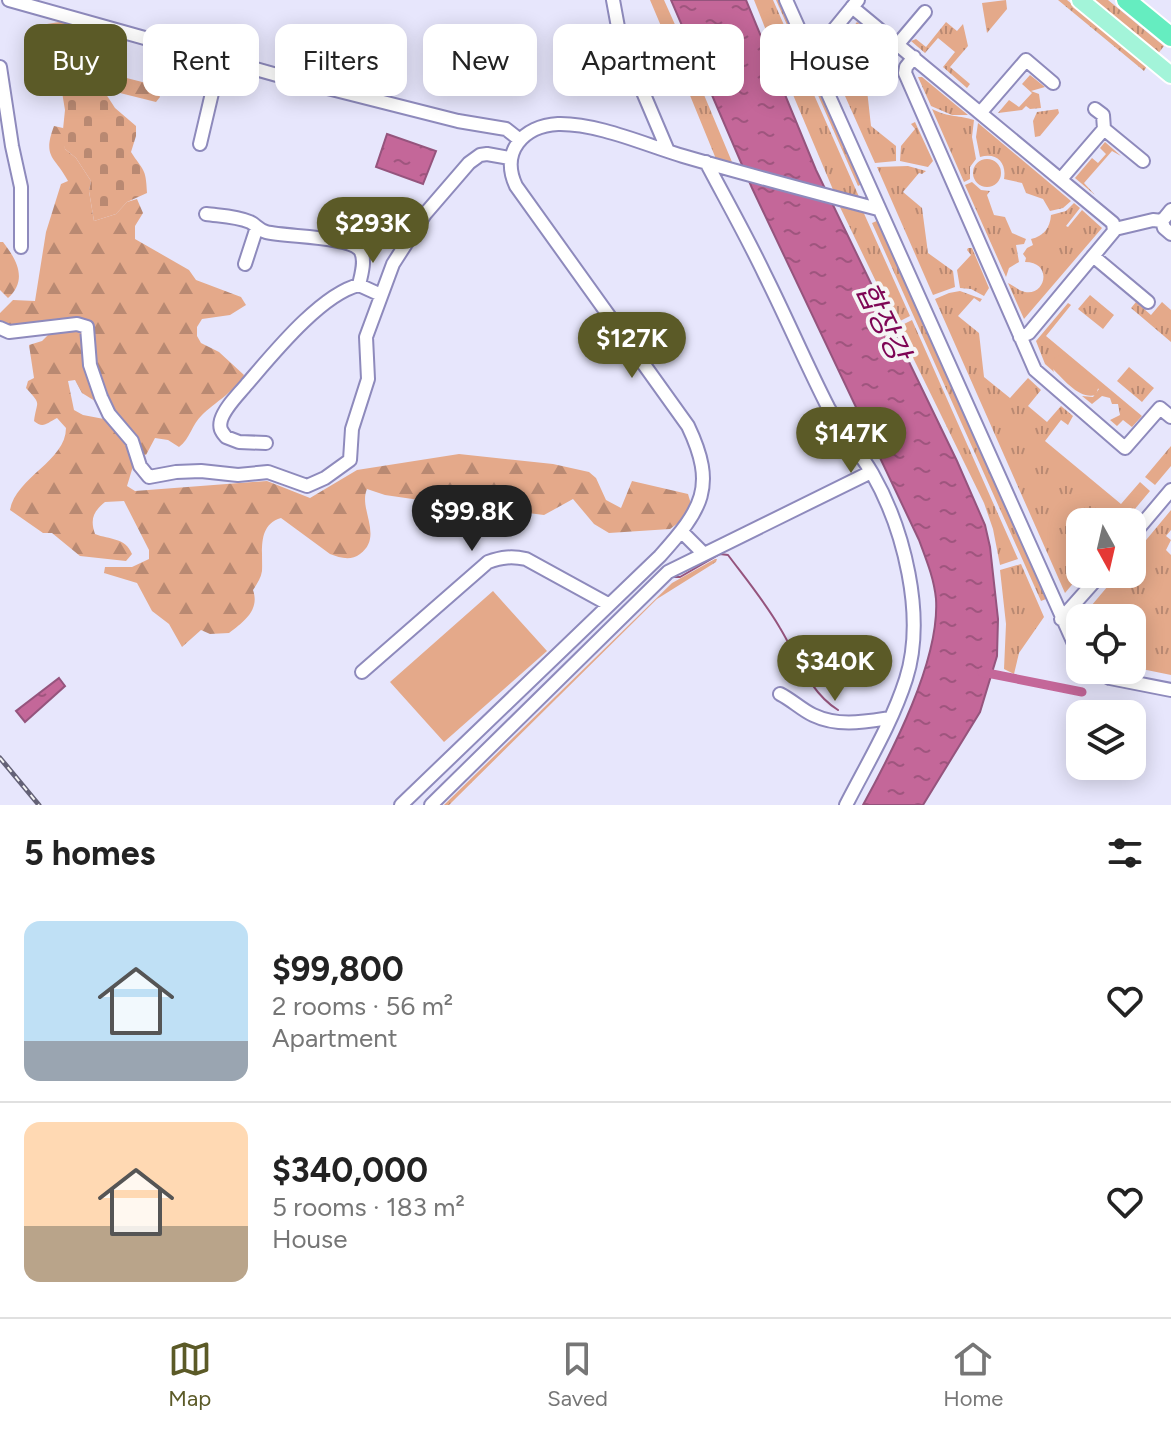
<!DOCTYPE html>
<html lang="en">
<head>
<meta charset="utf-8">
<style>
  body { margin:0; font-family:Figtree,"Noto Sans KR",sans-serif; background:#f2f2f2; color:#222; height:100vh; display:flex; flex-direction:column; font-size:30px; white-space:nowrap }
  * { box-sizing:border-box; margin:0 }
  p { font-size:26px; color:#767676 }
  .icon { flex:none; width:44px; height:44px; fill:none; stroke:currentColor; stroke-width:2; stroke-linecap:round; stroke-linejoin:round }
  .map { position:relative; height:805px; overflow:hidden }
  .drawer { display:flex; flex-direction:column; background:#fff; flex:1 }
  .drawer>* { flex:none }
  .banner { position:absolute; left:24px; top:24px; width:1124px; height:72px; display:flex; gap:16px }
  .needle { width:52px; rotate:172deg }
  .tools { position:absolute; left:1066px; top:508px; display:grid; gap:16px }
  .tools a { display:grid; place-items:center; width:80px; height:80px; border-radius:16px; background:#fff; box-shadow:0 4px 20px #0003; font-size:40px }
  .price { position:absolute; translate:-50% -68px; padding:0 18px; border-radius:28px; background:#5b5a27; color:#fff; font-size:26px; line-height:52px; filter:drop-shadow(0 2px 4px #0008) }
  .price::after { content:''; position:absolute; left:50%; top:48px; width:24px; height:18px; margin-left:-12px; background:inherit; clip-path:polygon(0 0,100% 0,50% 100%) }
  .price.on { background:#222; color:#fff }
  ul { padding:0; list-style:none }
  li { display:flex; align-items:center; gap:24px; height:200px; padding:0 24px }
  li+li { border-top:2px solid #e0e0e0 }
  li span { display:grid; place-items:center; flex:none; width:224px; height:160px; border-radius:16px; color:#555 }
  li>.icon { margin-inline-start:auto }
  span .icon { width:96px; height:96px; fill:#fffc; stroke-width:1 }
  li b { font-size:34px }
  h2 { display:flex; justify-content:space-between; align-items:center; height:96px; padding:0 24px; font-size:34px }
  .pill { padding:0 28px; border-radius:16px; background:#fff; box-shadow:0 4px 20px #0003; font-size:28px; line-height:72px }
  .pill.on { background:#5b5a27; color:#fff }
  .tabs { display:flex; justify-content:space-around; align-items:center; height:112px; border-top:2px solid #e0e0e0; background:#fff; font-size:22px; color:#767676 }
  .tabs a { display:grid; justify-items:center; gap:4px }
  .tabs .on { color:#5b5a27 }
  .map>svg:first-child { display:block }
</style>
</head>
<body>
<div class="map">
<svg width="1171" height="805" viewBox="0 0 1171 805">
  <defs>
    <pattern id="grass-tufts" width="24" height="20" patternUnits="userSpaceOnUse" patternTransform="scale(2)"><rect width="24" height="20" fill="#e4a98a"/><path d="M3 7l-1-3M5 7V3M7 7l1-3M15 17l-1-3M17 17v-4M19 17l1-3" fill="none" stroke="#b98972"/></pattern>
    <pattern id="forest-firs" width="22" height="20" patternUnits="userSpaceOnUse" patternTransform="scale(2)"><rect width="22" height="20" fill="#e4a98a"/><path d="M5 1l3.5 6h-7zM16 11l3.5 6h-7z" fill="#b98972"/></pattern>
    <pattern id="cemetery-stones" width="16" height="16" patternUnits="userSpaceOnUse" patternTransform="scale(2)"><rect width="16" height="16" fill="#e4a98a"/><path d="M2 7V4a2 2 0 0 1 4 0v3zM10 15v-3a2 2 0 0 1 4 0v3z" fill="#b98972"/></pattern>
    <pattern id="water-ripples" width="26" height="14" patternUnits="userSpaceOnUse" patternTransform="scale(2)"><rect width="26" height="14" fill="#c46799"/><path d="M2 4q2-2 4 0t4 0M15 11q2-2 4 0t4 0" fill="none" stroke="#9f557e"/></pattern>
  </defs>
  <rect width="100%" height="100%" fill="#e7e6fc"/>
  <!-- grass -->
  <path fill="url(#grass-tufts)" d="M 650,0 L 664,0 L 681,38 L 669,45 Z
    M 754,0 L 773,0 L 791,41 L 773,48 Z
    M 776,0 L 781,0 L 862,184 L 858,186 Z
    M 1006,0 L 1007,9 L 987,33 L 982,3 Z
    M 1058,0 L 1067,0 L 1147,66 L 1144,71 Z
    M 1092,0 L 1108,0 L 1164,46 L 1157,55 Z
    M 857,22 L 877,38 L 868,50 L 862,47 L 847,66 L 866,81 L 871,126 L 896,146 L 896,161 L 875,163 L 828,58 Z
    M 946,22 L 957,31 L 963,24 L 968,46 L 950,67 L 970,84 L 967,88 L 943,67 L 955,52 L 938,38 L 925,53 L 911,41 L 916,39 L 926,47 Z
    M 682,42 L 732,162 L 716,159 L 671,49 Z
    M 792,45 L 860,199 L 834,192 L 775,52 Z
    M 1030,75 L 1045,87 L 1031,91 L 1039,94 L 1041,108 L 1030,109 L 1026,106 L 1022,110 L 998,113 L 1009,100 L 1019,107 L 1032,93 L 1022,84 Z
    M 918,77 L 922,77 L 968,115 L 952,115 L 931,106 Z
    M 932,109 C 949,118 960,115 974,120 L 972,137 L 976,159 L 970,167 L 970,179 L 964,182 Z
    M 1058,109 L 1059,113 L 1040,136 L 1035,137 L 1033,121 L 1037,112 Z
    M 915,122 L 933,161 L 928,167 L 900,161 L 901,146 L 915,129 L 911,124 Z
    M 978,123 L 1071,201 L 1063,208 L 1050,211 L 1043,199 L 1026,193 L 1022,183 L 1004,179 C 1007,162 996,152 980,157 L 976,137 Z
    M 1105,142 L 1121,156 L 1112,151 L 1084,183 L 1095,195 L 1075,178 L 1092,158 L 1098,163 L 1106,154 L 1100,148 Z
    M973 173a14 14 0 1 1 28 0a14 14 0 1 1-28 0Z
    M 908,166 L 926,171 L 922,174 L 919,173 L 903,192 L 922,208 L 928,253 L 953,271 L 955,287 L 933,295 L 877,167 Z
    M 972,182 L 981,190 L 990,191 L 987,195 L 994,215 L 1005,217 L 1012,233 L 1026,239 L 1024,244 L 1016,245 L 1019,262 L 1009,268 L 1006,277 L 965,185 Z
    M 838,203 L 862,209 L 910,316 L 896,323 Z
    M 1074,203 L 1080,208 L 1066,226 L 1068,227 L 1082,210 L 1102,228 L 1024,319 L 1008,283 C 1013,285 1019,291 1025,292 C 1046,296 1053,262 1025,262 L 1026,258 L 1023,254 L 1027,248 L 1033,245 L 1031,239 C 1044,236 1050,228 1051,215 L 1066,211 Z
    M 879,220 L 1046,599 L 1041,601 L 872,223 Z
    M 968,248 L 972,248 L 989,288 L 984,296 L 971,289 L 960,288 L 957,270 L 971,255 L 967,250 Z
    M 960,291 L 982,299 L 980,302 L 974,298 L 958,316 L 979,333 L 984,377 L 1010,398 L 1028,378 L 1041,390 L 1028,406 L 1047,422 L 1061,406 L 1073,416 L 1068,425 L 1061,420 L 1045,441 L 1121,504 L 1140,482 L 1150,491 L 1124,522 L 1080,522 L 1081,574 L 1065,593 L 935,299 L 949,293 Z
    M 1090,295 L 1114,315 L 1103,329 L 1078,309 Z
    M 1136,302 L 1151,315 L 1162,302 L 1171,310 L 1171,342 L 1131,308 Z
    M 1068,303 L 1071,305 L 1046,336 L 1142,416 L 1132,427 L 1123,420 L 1117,426 L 1110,420 L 1120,415 L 1118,404 L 1112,404 L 1110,398 L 1102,396 L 1092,404 L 1082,396 L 1093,397 L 1099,389 L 1053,369 L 1054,372 L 1045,364 L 1036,341 Z
    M 912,320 L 1018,559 L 1000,565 L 993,529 L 984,503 L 898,327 Z
    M 1129,367 L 1154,388 L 1142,402 L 1117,381 Z
    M 1171,446 L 1171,466 L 1155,485 L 1145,477 Z
    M 1171,510 L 1171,530 L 1166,536 L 1171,540 L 1166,550 L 1171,555 L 1171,675 L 1132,667 L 1132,618 L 1081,618 L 1118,574 L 1132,574 L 1132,557 Z
    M 1021,564 L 1044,617 L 1019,653 L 1014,674 L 1004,669 L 1006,624 L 1000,570 Z"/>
  <!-- forest -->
  <path fill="url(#forest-firs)" d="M 66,21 L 75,25 L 82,33 L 92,36 L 99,45 L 107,73 L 154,85 L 160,97 L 156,102 L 108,90 L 81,52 L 49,47 L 31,52 L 25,45 L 25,34 L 34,26 Z
    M 54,126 L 63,128 L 65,149 L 76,158 L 91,181 L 89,191 L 94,221 L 116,214 L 127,202 L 137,199 L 143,213 L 135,226 L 135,239 L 189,270 L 196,280 L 241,297 L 246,305 L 230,315 L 202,319 L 197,327 L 197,336 L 201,343 L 219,352 L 244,375 C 241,386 212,405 202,415 C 192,424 190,439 179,447 L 168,440 L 155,438 L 146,455 L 139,454 C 132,425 121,422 107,400 C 93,378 93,350 91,325 L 86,320 L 12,329 L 0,321 L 0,313 L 13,300 L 35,301 L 46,232 L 61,184 L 68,181 C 55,156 42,158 54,126 Z
    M 0,242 L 3,242 C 17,260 28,280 8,298 L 0,290 Z
    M 81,327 L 96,395 L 95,401 L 82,393 L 75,380 L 68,381 L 74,410 L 83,415 L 104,419 L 128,444 L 134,463 L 127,486 L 135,491 L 267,481 L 310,498 L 357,470 L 459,454 L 553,464 L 589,472 L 596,478 L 606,500 L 621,508 L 632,481 L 688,494 L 691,504 L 682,520 L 670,529 L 609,533 L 594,524 L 573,499 L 544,515 L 503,510 L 491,516 L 488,526 L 480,531 L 464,512 L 447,504 L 385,495 L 367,489 C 358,509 384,536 360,554 C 351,561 340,558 330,554 L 281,518 C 257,525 263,551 262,571 C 261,578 257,584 253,590 C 260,610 244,622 229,633 L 210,634 L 201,630 L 182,647 L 169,624 L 152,611 L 137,583 L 104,573 L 105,567 L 132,567 L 149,559 L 149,550 L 124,501 L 105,502 C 93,512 90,519 95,534 C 110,540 125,537 132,554 L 126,561 L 80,556 L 52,533 L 43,533 L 10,510 C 16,477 66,461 66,428 L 57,418 C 47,423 43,429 34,421 C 37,399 42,406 26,388 L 28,381 L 34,378 L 29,345 L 42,341 L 52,331 Z
    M 715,559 L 717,559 L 716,562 L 657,599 L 449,805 L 444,805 L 672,583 Z"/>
  <!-- cemetery -->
  <path fill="url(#cemetery-stones)" d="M 64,49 L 80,54 L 115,108 L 136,126 L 136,136 L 131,152 C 143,171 146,167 147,193 L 127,202 L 116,214 L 94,221 L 89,191 L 91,181 L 76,158 L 65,149 L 62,139 L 65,110 L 62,92 L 44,54 L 51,50 Z"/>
  <!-- pitch -->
  <path fill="#e4a98a" d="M 1062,354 L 1096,379 L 1099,385 L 1096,395 C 1080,400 1064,380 1053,369 L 1053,359 Z
    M 493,591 L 547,651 L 444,742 L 390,682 Z"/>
  <!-- water -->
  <path fill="url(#water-ripples)" stroke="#95547d" stroke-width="2" d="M 671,0 L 746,0 L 816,170 L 957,461 L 985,525 L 990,547 L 998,619 L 997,656 L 980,712 L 923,805 L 863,805 C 892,752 940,660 936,599 C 934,578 926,559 919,540 L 752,188 Z
    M 387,134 L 436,151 L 423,184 L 376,167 Z
    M 59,678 L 65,686 L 25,722 L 16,711 Z"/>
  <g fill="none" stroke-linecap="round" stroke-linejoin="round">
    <!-- stream -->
    <path stroke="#95547d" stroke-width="2" d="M 673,577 L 680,577 L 720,554 L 728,555 C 746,579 765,602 780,628 C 797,656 809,692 838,710"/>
    <!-- canal -->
    <path stroke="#c46799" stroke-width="9" d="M 982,672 L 1082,692"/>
    <!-- minor casing -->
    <g stroke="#8e8abc" stroke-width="16">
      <path id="minor" d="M 9,0 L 284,77 L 458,121 L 506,129 L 520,140
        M 613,0 L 620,38 L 668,151
        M 786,0 L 1080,657
        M 852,7 L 1113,223 L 1114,231 L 1029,333 L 1020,337
        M 898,44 L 925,12
        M 809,53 L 818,49 L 858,0
        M 914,57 L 906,67 L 905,73 L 1035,370 L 1125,448 L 1160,408 L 1171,417
        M 0,67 L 12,146 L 21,187 L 21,247
        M 1095,109 L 1103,115 L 1104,129
        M 981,112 L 1026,60 L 1053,83
        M 200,144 L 220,59
        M 706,162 C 726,200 747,237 765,275 C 787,319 806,364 828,407 C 841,431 859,451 872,473 C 904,529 926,616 906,679 C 892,723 867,764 846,805
        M 1061,179 L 1104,129 L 1143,161
        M 1171,210 L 1162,221 L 1164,228 L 1171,234
        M 206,214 C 221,216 236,216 250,222 C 256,225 259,230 266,232 C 285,237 346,236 359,249 C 367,258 361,275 359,285
        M 1115,229 L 1153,220 L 1162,221
        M 1093,256 L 1148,302
        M 245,264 L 257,227
        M 0,328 L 9,332 L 77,324 L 87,327 L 90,365 L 101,397 L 109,414 L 132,441 L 140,466 L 149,477 L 176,472 L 201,471 L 238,475 L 268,472 L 307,486 L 325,478 L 350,460 L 352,429 L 368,379 L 366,337 L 393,264 L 425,214 L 469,163 L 480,155 L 487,154 L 510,158
        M 266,443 L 239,442 L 226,437 C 221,431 219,428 221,420 C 225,407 238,395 247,384 C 272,355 321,294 359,285 L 381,295
        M 682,532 L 704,554
        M 1132,536 L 1171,490
        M 1061,619 L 1101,574
        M 1094,670 L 1110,678 L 1171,690
        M 362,672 L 488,562 C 502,557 512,556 526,559 L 608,604
        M 780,694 C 792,700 802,710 813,715 C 838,727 864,722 890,718
        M 401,805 L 660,556 C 702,509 717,487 688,426 L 516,186 C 500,152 523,126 558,124 C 597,123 646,145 683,156 C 748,175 813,192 878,209
        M 431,805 L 668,572 L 871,472"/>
    </g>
    <!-- major casing -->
    <g stroke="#fff" stroke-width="20">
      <path id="major" d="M 1080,0 L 1171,75"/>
    </g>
    <!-- highway casing -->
    <g stroke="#fff" stroke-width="22">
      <path id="highway" d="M 1126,0 L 1171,37"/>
    </g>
    <!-- minor -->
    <use href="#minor" stroke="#fff" stroke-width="12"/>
    <!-- major -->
    <use href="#major" stroke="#a3f4d9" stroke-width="16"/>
    <!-- highway -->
    <use href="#highway" stroke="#65edc0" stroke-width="18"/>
    <!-- rail casing -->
    <g stroke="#646277" stroke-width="5">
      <path id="rail" d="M 0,758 L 39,805"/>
    </g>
    <!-- rail -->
    <use href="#rail" stroke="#f5f5f5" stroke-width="2" stroke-dasharray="6" stroke-linecap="butt"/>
  </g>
  <g text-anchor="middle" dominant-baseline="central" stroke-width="8" stroke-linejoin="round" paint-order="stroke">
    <!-- water labels -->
    <g font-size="30" font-style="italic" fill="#7e0555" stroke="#f5f5f5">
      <text transform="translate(883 321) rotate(64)">합장강</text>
    </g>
  </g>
</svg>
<div class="tools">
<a><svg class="needle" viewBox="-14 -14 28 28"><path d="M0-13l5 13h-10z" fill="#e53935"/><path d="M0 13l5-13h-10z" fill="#767676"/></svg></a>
<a><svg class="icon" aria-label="locate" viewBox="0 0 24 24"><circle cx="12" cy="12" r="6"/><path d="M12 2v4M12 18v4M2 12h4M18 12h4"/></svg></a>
<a><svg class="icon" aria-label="layers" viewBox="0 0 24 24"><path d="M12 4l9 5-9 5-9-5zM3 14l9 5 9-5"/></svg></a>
</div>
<b class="price" style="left:373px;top:265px">$293K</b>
<b class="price" style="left:632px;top:380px">$127K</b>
<b class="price" style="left:851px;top:475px">$147K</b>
<b class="price on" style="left:472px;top:553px">$99.8K</b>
<b class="price" style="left:835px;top:703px">$340K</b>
<div class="banner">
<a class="pill on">Buy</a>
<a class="pill">Rent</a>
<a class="pill">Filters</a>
<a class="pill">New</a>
<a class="pill">Apartment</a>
<a class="pill">House</a>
</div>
</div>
<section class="drawer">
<h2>5 homes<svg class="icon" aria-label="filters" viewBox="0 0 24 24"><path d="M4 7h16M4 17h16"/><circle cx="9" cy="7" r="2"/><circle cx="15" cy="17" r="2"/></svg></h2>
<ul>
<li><span style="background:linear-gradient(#bfe0f5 75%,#9aa5b1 0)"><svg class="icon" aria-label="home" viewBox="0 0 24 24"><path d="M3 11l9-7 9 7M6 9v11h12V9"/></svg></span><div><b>$99,800</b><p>2 rooms · 56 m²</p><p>Apartment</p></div><svg class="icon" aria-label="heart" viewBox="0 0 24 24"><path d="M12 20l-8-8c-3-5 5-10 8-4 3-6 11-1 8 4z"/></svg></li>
<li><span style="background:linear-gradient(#ffd9b3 65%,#b9a48a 0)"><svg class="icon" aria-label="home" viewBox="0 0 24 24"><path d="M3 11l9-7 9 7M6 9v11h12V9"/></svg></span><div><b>$340,000</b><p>5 rooms · 183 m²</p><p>House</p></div><svg class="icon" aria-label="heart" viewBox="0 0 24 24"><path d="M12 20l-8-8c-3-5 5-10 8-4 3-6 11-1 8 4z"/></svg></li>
</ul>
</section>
<nav class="tabs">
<a class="on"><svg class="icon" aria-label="map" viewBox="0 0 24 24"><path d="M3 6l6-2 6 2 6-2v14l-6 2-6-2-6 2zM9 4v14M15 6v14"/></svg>Map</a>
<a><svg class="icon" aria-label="saved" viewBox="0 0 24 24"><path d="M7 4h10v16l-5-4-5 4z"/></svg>Saved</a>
<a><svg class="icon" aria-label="home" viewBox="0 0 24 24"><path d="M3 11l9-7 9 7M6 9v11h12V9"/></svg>Home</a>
</nav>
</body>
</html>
